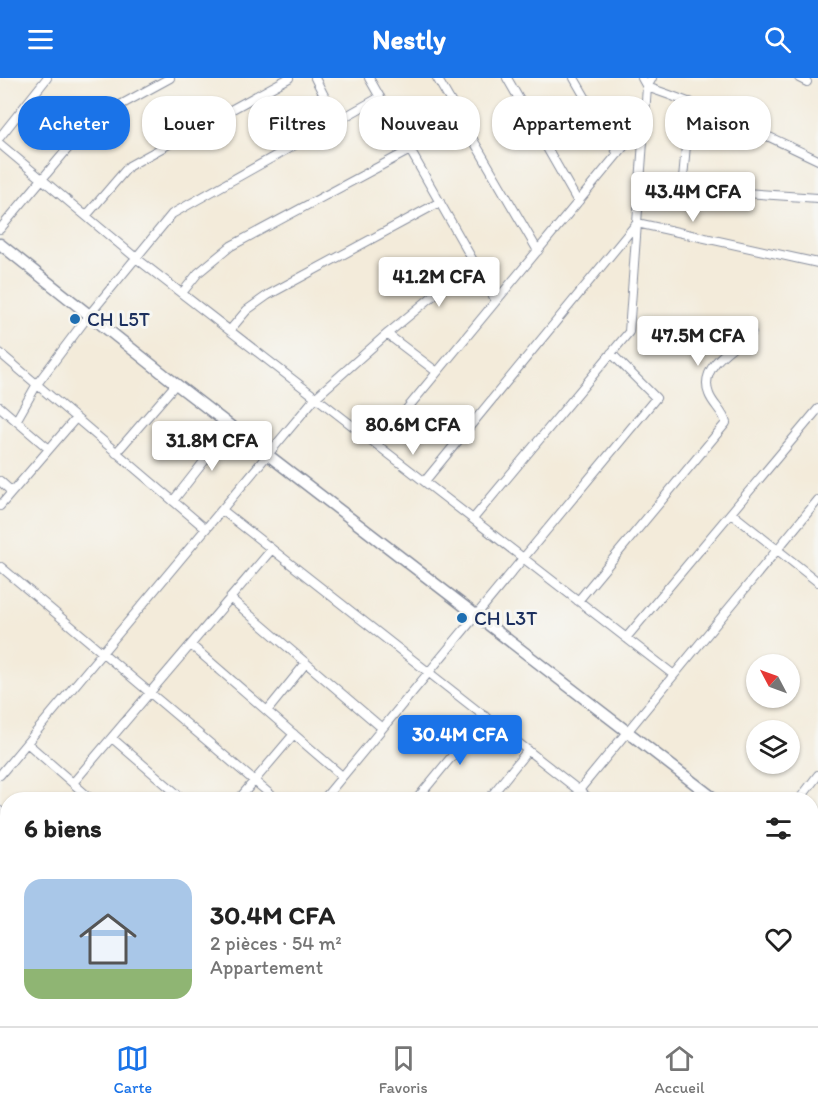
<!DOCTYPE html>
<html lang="fr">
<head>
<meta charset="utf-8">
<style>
  body { margin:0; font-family:Itim,sans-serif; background:#f6f6f6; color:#222; height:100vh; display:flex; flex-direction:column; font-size:22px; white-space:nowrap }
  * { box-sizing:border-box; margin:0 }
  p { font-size:20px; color:#767676 }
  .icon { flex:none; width:33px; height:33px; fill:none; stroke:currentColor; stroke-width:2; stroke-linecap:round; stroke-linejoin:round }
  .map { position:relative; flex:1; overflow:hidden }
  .panel { position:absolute; left:0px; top:714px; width:819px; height:234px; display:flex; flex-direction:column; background:#fff; border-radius:24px 24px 0 0; box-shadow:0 2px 4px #0004 }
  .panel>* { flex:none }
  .guide { position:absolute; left:18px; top:18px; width:783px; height:54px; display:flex; gap:12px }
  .needle { width:39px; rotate:311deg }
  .buttons { position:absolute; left:746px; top:576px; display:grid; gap:12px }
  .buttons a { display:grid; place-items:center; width:54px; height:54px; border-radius:50%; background:#fff; box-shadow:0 2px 4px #0004; font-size:30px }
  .price { position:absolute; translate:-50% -51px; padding:0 14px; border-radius:6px; background:#fff; color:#222; font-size:20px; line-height:39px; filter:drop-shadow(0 2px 3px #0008) }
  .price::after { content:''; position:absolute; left:50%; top:36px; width:18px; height:14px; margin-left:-9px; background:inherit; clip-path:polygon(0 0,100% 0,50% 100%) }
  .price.current { background:#1a73e8; color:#fff }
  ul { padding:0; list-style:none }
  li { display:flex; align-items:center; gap:18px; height:150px; padding:0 24px }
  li+li { border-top:2px solid #e0e0e0 }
  li span { display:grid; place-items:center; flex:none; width:168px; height:120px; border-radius:18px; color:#555 }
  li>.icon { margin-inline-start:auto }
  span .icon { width:72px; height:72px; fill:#fffc; stroke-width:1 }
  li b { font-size:26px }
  h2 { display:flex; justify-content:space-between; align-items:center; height:72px; padding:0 24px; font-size:26px }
  .tag { padding:0 21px; border-radius:24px; background:#fff; box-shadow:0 2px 4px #0004; font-size:21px; line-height:54px }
  .tag.current { background:#1a73e8; color:#fff }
  header { display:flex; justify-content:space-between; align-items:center; height:78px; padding:0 24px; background:#1a73e8; color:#fff; font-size:27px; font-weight:700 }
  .tab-bar { display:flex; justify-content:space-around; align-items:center; height:84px; border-top:2px solid #e0e0e0; background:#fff; font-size:16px; color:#767676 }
  .tab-bar a { display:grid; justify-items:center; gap:3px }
  .tab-bar .current { color:#1a73e8 }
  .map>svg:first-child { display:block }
</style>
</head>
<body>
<header><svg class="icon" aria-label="menu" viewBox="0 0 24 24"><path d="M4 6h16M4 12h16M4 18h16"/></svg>Nestly<svg class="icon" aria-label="search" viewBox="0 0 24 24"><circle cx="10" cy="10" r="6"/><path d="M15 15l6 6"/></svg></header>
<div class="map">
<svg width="818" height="948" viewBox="0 0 818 948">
  <rect width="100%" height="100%" fill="#f6f6f2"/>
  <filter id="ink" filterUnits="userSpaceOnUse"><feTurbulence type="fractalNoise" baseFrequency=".0167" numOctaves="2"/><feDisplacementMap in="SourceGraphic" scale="12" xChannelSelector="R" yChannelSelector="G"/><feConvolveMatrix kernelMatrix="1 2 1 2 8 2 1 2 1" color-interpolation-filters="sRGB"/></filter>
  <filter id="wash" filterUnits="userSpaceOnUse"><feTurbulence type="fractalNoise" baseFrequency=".008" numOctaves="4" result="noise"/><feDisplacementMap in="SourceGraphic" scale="24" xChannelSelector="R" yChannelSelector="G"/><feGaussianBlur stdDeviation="1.35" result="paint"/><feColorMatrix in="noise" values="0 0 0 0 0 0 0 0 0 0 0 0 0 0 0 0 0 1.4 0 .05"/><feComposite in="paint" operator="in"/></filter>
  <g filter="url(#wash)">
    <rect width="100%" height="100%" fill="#f3ebda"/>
  </g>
  <g filter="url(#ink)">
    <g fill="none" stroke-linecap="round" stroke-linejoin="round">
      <!-- street casing -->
      <g stroke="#878d9c" stroke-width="10">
        <path id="street" d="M 315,0 L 337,43
          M 369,0 L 496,223
          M 437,0 L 538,173
          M 507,0 L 578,124
          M 574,0 L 618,76
          M 642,0 L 647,9 C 706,29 762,55 818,82
          M 799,0 L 807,4
          M 0,59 L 47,0
          M 0,66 L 136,180 L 674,597
          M 640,108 L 818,120
          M 682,111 L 690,24
          M 86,138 L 129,88 L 289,0
          M 0,151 L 91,43 L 170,0
          M 182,215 L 198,195 L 231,168 L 410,72
          M 230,252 L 247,232 L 268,217 L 440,124
          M 387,256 L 437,294
          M 0,275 L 206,451
          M 0,329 L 49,371
          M 16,343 L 37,306 L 89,237 L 172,136 L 380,19
          M 377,367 L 644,44
          M 116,375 L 176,306
          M 0,403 L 12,414
          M 425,403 L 637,145 L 818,185
          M 173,423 L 231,349
          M 0,428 L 76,340
          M 222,432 L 591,722
          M 731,435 L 818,504
          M 473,441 L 629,254 L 647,9 L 652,0
          M 1,489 L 277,722
          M 230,520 L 382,650
          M 578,523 L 726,345 C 723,333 713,327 709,316 C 698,288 734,269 752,255
          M 626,560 L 818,331
          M 191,567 L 342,698
          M 267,633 L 306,585
          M 112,660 L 184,722
          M 27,665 L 92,722
          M 0,697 L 316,319 L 387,256 L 474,184
          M 73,705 L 272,471
          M 238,722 L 294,656
          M 323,722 L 656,320 L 611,275
          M 416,722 L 485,638
          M 488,722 L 528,672
          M 571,722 L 818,422
          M 799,722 L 818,697
          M 0,733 L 8,740
          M 812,825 L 818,817
          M 0,830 L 8,837
          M 812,899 L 818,904
          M 0,915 L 8,906
          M 128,940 L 136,948
          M 241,940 L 249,948
          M 345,940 L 353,948
          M 450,940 L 458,948
          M 648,940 L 655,948
          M 746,940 L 756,948
          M 44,948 L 50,940
          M 459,948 L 466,940
          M 540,948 L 546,940
          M 623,948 L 629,940
          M 715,948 L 720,940
          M 816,948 L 818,946"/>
      </g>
      <!-- secondary casing -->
      <g stroke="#878d9c" stroke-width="13">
        <path id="secondary" d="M 0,166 L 176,306 L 716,722
          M 812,799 L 818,804"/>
      </g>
      <!-- street -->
      <use href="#street" stroke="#fff" stroke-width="8"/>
      <!-- secondary -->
      <use href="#secondary" stroke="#fff" stroke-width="10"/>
    </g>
  </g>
  <!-- markers -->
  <g fill="#1f6fb2" stroke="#f6f6f2" stroke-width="2">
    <circle cx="75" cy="241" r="6"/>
    <circle cx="462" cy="540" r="6"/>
  </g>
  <g text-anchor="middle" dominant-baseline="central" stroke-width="6" stroke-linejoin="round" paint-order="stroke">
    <!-- poi labels -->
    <g font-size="20" fill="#1b2f5e" stroke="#f6f6f2" text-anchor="start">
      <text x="87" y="241">CH L5T</text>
      <text x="474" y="540">CH L3T</text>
    </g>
  </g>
</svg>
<div class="buttons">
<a><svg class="needle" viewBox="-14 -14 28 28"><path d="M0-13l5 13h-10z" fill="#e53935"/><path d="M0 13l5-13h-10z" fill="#767676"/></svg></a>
<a><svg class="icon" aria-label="layers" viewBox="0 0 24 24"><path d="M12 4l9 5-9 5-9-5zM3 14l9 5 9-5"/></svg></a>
</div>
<b class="price" style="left:693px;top:145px">43.4M CFA</b>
<b class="price" style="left:439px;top:230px">41.2M CFA</b>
<b class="price" style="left:698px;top:289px">47.5M CFA</b>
<b class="price" style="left:413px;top:378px">80.6M CFA</b>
<b class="price" style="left:212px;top:394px">31.8M CFA</b>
<b class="price current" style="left:460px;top:688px">30.4M CFA</b>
<div class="guide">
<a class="tag current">Acheter</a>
<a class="tag">Louer</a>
<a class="tag">Filtres</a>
<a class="tag">Nouveau</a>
<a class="tag">Appartement</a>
<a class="tag">Maison</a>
</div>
<section class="panel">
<h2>6 biens<svg class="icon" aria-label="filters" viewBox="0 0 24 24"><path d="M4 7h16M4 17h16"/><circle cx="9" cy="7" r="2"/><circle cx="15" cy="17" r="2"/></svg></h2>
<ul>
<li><span style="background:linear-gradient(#a9c7e8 75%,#8fb573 0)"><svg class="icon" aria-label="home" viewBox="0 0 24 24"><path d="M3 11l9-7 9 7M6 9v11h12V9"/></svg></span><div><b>30.4M CFA</b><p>2 pièces · 54 m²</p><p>Appartement</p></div><svg class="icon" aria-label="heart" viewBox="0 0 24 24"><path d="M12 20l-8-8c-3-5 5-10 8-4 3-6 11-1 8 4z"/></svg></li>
</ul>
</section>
</div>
<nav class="tab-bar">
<a class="current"><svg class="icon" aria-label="map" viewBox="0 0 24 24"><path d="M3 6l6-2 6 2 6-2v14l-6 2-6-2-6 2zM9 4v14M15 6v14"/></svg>Carte</a>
<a><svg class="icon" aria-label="saved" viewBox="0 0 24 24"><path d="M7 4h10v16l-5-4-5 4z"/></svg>Favoris</a>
<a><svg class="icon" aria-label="home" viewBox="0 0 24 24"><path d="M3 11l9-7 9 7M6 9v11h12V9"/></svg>Accueil</a>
</nav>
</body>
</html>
